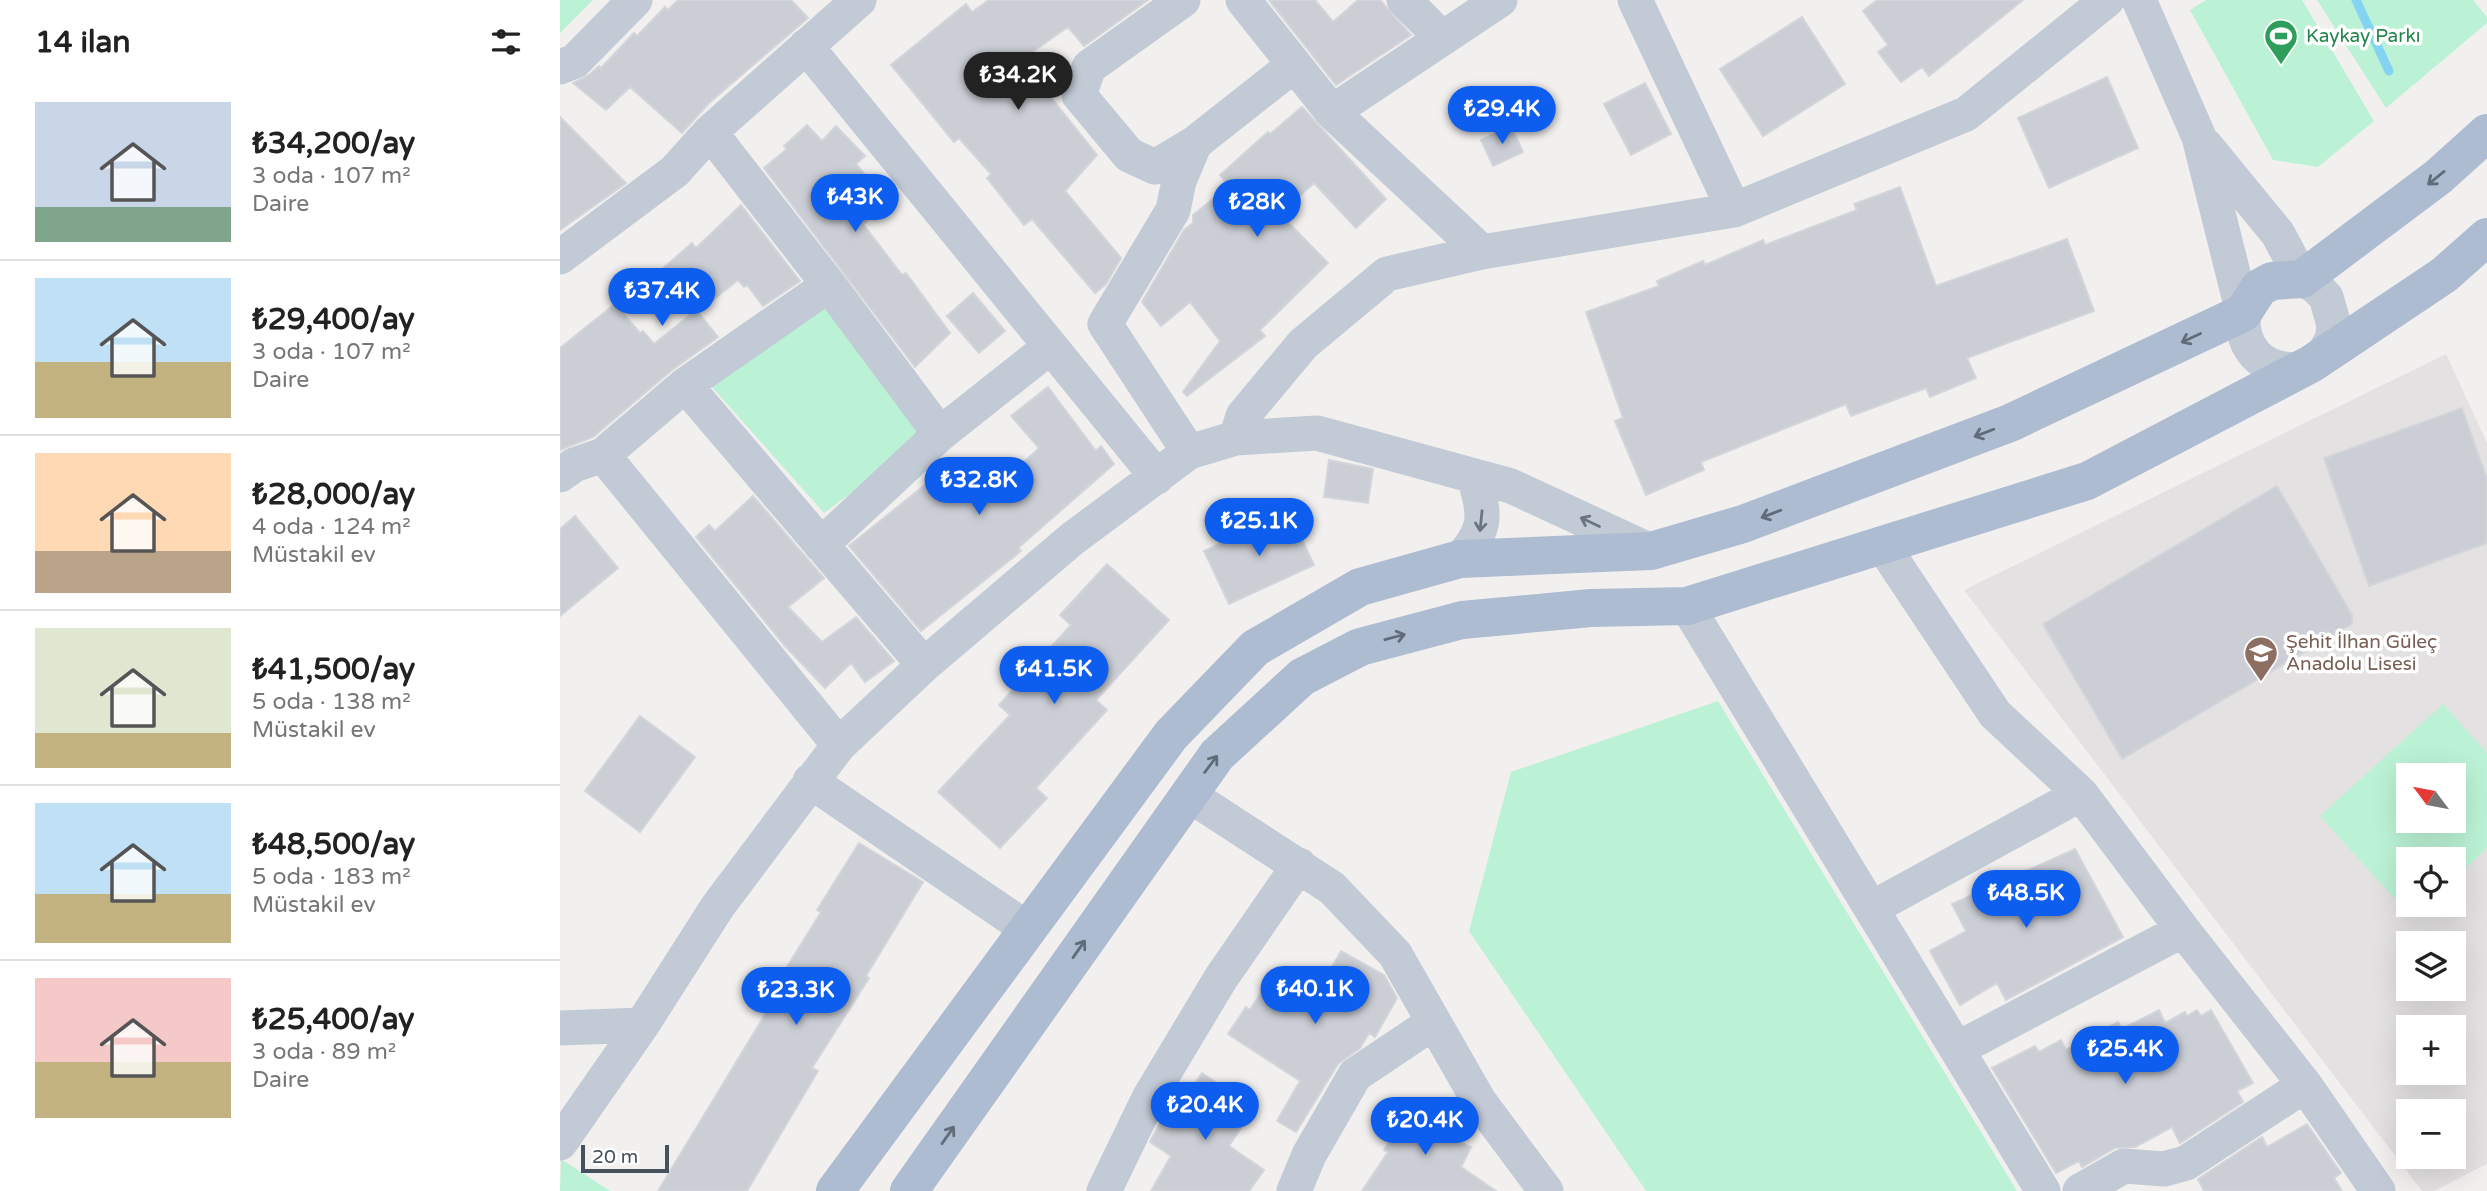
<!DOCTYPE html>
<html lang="tr">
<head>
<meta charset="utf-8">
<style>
  body { margin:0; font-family:"Varela Round",sans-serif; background:#f2f2f2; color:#222; height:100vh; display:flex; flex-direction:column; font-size:26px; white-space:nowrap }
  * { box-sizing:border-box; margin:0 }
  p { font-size:23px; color:#767676 }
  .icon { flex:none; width:38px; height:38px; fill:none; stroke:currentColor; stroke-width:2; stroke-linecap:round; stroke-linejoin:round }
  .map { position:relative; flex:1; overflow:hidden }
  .side { display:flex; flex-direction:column; background:#fff; width:560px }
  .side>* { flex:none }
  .needle { width:46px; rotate:302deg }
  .fabs { position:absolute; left:1836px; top:763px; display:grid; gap:14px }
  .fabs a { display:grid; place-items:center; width:70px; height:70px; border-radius:0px; background:#fff; box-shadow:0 7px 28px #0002; font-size:35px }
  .scale { position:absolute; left:21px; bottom:18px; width:88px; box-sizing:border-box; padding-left:7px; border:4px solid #46515e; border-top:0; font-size:19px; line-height:24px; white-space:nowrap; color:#46515e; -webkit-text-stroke:5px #fff; paint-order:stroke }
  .price { position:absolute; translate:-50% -60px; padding:0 16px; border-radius:24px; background:#0d5def; color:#fff; font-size:23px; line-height:46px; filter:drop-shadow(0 2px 4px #0008) }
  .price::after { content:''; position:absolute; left:50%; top:42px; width:21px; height:16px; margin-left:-10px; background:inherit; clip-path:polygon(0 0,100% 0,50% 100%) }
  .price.on { background:#222; color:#fff }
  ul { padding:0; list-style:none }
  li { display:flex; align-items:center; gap:21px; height:175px; padding:0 35px }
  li+li { border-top:2px solid #e0e0e0 }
  li span { display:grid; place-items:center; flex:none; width:196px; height:140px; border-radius:0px; color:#555 }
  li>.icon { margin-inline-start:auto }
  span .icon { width:84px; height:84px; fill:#fffc; stroke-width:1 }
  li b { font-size:30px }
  h2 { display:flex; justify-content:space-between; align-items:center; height:84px; padding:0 35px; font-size:30px }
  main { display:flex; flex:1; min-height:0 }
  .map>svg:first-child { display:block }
</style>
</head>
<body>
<main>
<section class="side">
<h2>14 ilan<svg class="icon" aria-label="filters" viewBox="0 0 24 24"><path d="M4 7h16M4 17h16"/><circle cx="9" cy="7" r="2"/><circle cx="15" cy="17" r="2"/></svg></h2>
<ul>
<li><span style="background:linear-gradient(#c9d6e8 75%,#7fa58c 0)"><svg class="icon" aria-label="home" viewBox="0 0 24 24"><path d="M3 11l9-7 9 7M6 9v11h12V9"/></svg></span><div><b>₺34,200/ay</b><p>3 oda · 107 m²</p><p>Daire</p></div></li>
<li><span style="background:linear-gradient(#bfe0f5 60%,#c2b280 0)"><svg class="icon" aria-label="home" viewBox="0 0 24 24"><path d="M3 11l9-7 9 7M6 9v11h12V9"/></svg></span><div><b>₺29,400/ay</b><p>3 oda · 107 m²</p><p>Daire</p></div></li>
<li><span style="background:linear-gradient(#ffd9b3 70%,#b9a48a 0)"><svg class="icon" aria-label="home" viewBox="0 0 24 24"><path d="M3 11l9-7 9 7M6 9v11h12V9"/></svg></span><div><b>₺28,000/ay</b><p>4 oda · 124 m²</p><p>Müstakil ev</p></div></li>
<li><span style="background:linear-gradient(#dfe7d0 75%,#c2b280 0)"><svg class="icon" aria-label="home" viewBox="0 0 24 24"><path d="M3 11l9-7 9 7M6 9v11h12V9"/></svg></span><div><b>₺41,500/ay</b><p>5 oda · 138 m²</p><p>Müstakil ev</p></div></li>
<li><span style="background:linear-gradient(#bfe0f5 65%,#c2b280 0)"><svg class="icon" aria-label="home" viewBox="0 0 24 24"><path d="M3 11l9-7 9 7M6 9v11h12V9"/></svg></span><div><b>₺48,500/ay</b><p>5 oda · 183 m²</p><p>Müstakil ev</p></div></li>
<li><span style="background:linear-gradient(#f6c9c9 60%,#c2b280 0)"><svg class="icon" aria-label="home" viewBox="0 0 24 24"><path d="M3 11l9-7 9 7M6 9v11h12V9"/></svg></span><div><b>₺25,400/ay</b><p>3 oda · 89 m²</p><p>Daire</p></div></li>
</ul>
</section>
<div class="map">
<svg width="1927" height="1191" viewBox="0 0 1927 1191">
  <rect width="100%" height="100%" fill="#f2f0ef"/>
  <!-- education -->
  <path fill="#e3e1e1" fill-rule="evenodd" d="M 1886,354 L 1927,443 L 1927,1164 L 1874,1191 L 1862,1191 L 1404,590 ZM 1848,775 L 1894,775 L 1894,821 L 1848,821 ZM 1848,859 L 1894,859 L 1894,905 L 1848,905 ZM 1848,943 L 1894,943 L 1894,989 L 1848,989 ZM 1848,1027 L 1894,1027 L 1894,1073 L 1848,1073 ZM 1848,1111 L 1894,1111 L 1894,1157 L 1848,1157 Z"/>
  <!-- green -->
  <path fill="#bbf2d5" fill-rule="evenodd" d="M 0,0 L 33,0 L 0,33 Z
    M 1646,0 L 1742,0 L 1814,121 L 1758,167 L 1713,160 L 1630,10 Z
    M 1757,0 L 1913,0 L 1927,17 L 1927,23 L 1826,108 Z
    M 265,305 L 367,437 L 264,513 L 151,386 Z
    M 1158,701 L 1457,1191 L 1086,1191 L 909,931 L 951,772 Z
    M 1883,704 L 1927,753 L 1927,848 L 1894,879 L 1894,859 L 1848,859 L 1848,905 L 1865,905 L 1851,917 L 1760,816 ZM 1894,775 L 1894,821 L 1848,821 L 1848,775 Z
    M 1,1159 L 50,1191 L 0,1191 Z"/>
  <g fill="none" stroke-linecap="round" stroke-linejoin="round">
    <!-- stream -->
    <path stroke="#85d3f2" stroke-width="9" d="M 1796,0 L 1829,71"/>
  </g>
  <!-- building -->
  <path fill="#cbced5" stroke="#d3d5db" stroke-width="2" d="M 118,0 L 231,0 L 248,18 L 149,103 L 122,133 L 70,87 L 46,110 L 13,83 L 29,75 L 39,66 L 41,68 L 74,33 L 77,36 L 105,7 L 108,10 Z
    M 429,0 L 588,0 L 524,46 L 508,27 L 461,60 L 537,155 L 505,191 L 561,258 L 546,284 L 535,293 L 472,219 L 464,225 L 427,178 L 431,174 L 399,138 L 394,142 L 331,65 L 406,4 L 412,12 Z
    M 709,0 L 755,0 L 773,22 L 798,0 L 820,0 L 851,35 L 776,85 Z
    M 1317,0 L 1463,0 L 1369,76 L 1362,67 L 1341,82 L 1318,52 L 1328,45 L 1303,11 Z
    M 1242,17 L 1285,84 L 1203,136 L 1160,69 Z
    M 1547,77 L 1578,148 L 1489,188 L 1458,118 Z
    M 1085,83 L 1111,134 L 1071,155 L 1044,104 Z
    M 742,107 L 826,199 L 796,228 L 754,183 L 720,214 L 768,263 L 700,330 L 705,336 L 627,396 L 623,392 L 660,341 L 630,302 L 601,326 L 582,302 L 624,230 L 633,223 L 633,215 L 669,186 L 660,175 L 708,132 L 710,134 Z
    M 0,117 L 66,183 L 0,230 Z
    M 247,125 L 262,141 L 276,126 L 305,156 L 296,164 L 329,204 L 303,224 L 342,275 L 346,273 L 390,333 L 355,367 L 204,168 L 227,149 L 224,146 Z
    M 951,126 L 963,152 L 933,166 L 921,140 Z
    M 1340,187 L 1376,286 L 1507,239 L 1534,311 L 1407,358 L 1416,378 L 1370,397 L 1366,388 L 1291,416 L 1286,404 L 1141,462 L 1144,470 L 1086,495 L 1055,421 L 1063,418 L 1026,312 L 1099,286 L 1097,281 L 1143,261 L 1145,265 L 1203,240 L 1205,245 L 1297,210 L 1294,204 Z
    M 181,205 L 240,281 L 203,306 L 187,285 L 184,287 L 178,280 L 138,312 L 158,337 L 112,370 L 33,437 L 0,450 L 0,348 L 55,304 L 80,333 L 83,331 L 94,344 L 136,310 L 101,270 L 132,243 L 136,248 Z
    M 413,293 L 445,331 L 419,353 L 387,316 Z
    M 488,387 L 536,451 L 541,446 L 554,464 L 458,548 L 461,551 L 361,631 L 289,546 L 391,464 L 421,502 L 479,448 L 451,416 Z
    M 1902,408 L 1927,479 L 1927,543 L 1809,586 L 1764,458 Z
    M 769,460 L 813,469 L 808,503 L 764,497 Z
    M 1717,486 L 1792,615 L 1792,624 L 1562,759 L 1483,624 Z
    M 193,496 L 264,578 L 228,607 L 262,642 L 296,617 L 334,661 L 305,682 L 291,663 L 265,688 L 225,646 L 136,537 L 149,525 L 155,531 Z
    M 729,512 L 754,565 L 669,604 L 644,551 Z
    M 15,516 L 58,568 L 0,616 L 0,529 Z
    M 547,564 L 609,620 L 536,700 L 547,710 L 476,788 L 487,798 L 440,848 L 378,792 L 450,715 L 439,705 L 511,625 L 500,615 Z
    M 80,716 L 135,757 L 80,832 L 25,791 Z
    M 299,843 L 363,882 L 306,976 L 309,978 L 252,1068 L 258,1071 L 187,1191 L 98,1191 L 209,1008 L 204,1004 L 261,912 L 257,910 Z
    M 1515,849 L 1563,937 L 1446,1000 L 1437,983 L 1400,1005 L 1370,951 L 1406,931 L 1392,904 Z
    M 781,951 L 824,975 L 837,998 L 815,1037 L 809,1033 L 800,1048 L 778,1064 L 736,1132 L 717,1121 L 740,1081 L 668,1034 L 686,1007 L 690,1010 L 717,967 L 758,992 Z
    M 1599,1010 L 1605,1023 L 1625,1012 L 1627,1016 L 1637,1010 L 1641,1016 L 1651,1010 L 1693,1083 L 1677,1091 L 1683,1102 L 1620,1143 L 1612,1127 L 1575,1147 L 1555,1148 L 1522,1167 L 1519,1161 L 1496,1173 L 1432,1068 L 1475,1046 L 1479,1052 L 1501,1040 L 1506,1050 L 1558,1022 L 1562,1029 Z
    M 642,1073 L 694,1108 L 669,1146 L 704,1170 L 689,1191 L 591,1191 L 611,1156 L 590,1142 L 612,1101 L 620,1107 Z
    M 855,1100 L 904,1131 L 897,1141 L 911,1147 L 901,1167 L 936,1191 L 802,1191 L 828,1152 L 824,1150 Z
    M 1747,1124 L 1781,1173 L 1774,1178 L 1782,1191 L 1644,1191 L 1638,1179 L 1702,1137 L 1707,1147 Z"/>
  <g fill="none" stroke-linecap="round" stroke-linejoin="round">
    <!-- minor -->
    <path stroke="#c2cad5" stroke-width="35" d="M 623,0 L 529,67 L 519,95 L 569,155 L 595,167 L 635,143 L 734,65
      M 683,0 L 772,112 L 922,252
      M 844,0 L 881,37
      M 1075,0 L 1174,210
      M 1579,0 L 1639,137 L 1683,313 C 1681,349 1701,370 1737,370
      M 246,46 L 597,477
      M 0,67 L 15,61 L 75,0
      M 772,112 L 940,0
      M 150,132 L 269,285 L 380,434
      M 1646,146 L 1718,234 L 1742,279 L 1755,286 L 1766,297 L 1774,325 L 1772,340 L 1764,353
      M 0,257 L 115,171 L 150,132 L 299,0
      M 125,385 L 364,665
      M 676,438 L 683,416 L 743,344 L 827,274 L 922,252 L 1174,210 L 1406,114 L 1547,0
      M 629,452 L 545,324 L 613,210 L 619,181 L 635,143
      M 43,455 L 279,745
      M 0,475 L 14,465 L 43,455 L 125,385 L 269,285
      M 261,545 L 380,434 L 490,347
      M 1323,546 L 1435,714 L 1521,794 L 1623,930 L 1745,1085 L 1818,1191
      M 900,559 C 927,530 926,514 914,478
      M 1127,606 L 1483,1191
      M 250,781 L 469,930
      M 629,795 L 772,888 L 835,954 L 919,1101 L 986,1191
      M 1312,908 L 1521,794
      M 0,1028 L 82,1025
      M 1399,1048 L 1623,930
      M 0,1143 L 82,1025 L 158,906 L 279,745 L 364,665 L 512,539 L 629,452 L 676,438 L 757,433 L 951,486 L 1091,551
      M 544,1191 L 589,1098 L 661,978 L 739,865
      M 734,1191 L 749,1155 L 795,1075 L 874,1022
      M 1520,1191 L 1564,1166 L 1604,1169 L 1626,1163 L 1745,1085"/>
    <!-- major -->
    <path stroke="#adbcd0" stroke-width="38" d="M 275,1191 L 611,735 L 695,648 L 800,587 L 900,559 L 1091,551 L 1183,524 L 1450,423 L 1683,313 L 1699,288 L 1712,281 L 1742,279 L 1878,177 L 1927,133
      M 349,1191 L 657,755 L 742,677 L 800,647 L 902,620 L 1031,608 L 1127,606 L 1527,481 L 1751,364 L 1884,275 L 1927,237"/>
  </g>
  <!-- one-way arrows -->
  <defs><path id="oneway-shaft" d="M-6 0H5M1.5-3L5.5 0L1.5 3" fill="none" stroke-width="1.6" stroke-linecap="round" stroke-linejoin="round" transform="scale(1.75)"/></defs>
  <g stroke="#606c7a">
    <use href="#oneway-shaft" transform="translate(1876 178) rotate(141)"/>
    <use href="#oneway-shaft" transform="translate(1631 338) rotate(155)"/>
    <use href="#oneway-shaft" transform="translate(1424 433) rotate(159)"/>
    <use href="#oneway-shaft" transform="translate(1211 514) rotate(159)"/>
    <use href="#oneway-shaft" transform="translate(835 637) rotate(-15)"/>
    <use href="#oneway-shaft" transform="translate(651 764) rotate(-53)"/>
    <use href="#oneway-shaft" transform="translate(519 949) rotate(-55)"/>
    <use href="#oneway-shaft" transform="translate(388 1135) rotate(-55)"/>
  </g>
  <g stroke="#6b7582">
    <use href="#oneway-shaft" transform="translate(921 521) rotate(96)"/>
    <use href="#oneway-shaft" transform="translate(1030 522) rotate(-155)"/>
  </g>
  <!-- icons -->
  <defs>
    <g id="stadium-pin" transform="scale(1.75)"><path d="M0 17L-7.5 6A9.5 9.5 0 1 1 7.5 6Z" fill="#2e9e5b" stroke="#fff"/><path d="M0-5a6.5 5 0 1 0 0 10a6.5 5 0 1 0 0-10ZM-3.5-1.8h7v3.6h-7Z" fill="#fff"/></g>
    <g id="school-pin" transform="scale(1.75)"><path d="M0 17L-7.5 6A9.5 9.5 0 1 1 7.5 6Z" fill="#8d6e63" stroke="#fff"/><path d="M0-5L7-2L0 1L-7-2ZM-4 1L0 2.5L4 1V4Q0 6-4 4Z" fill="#fff"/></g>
  </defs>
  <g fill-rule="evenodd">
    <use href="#stadium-pin" x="1721" y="36"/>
    <use href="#school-pin" x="1701" y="653"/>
  </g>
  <g text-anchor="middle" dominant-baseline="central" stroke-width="7" stroke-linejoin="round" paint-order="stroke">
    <!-- leisure labels -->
    <g font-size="19" fill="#27864d" stroke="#fff" text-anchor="start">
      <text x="1746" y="36">Kaykay Parkı</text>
    </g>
    <!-- education labels -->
    <g font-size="19" fill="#785e54" stroke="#fff" text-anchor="start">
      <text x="1726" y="642">Şehit İlhan Güleç<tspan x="1726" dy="22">Anadolu Lisesi</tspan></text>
    </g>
  </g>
</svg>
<div class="fabs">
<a><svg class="needle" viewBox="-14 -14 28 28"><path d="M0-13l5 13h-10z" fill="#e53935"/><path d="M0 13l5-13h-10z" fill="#767676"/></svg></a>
<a><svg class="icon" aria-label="locate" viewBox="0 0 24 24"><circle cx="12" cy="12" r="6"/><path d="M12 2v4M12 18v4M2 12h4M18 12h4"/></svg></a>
<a><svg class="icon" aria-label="layers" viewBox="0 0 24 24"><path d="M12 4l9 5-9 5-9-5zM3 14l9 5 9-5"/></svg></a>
<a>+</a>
<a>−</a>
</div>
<div class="scale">20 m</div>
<b class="price on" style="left:458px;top:112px">₺34.2K</b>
<b class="price" style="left:942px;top:146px">₺29.4K</b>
<b class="price" style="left:295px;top:234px">₺43K</b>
<b class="price" style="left:697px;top:239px">₺28K</b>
<b class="price" style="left:102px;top:328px">₺37.4K</b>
<b class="price" style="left:419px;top:517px">₺32.8K</b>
<b class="price" style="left:699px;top:558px">₺25.1K</b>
<b class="price" style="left:494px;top:706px">₺41.5K</b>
<b class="price" style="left:1466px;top:930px">₺48.5K</b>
<b class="price" style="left:755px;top:1026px">₺40.1K</b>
<b class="price" style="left:236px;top:1027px">₺23.3K</b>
<b class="price" style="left:1565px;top:1086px">₺25.4K</b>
<b class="price" style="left:645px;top:1142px">₺20.4K</b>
<b class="price" style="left:865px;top:1157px">₺20.4K</b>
</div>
</main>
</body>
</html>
